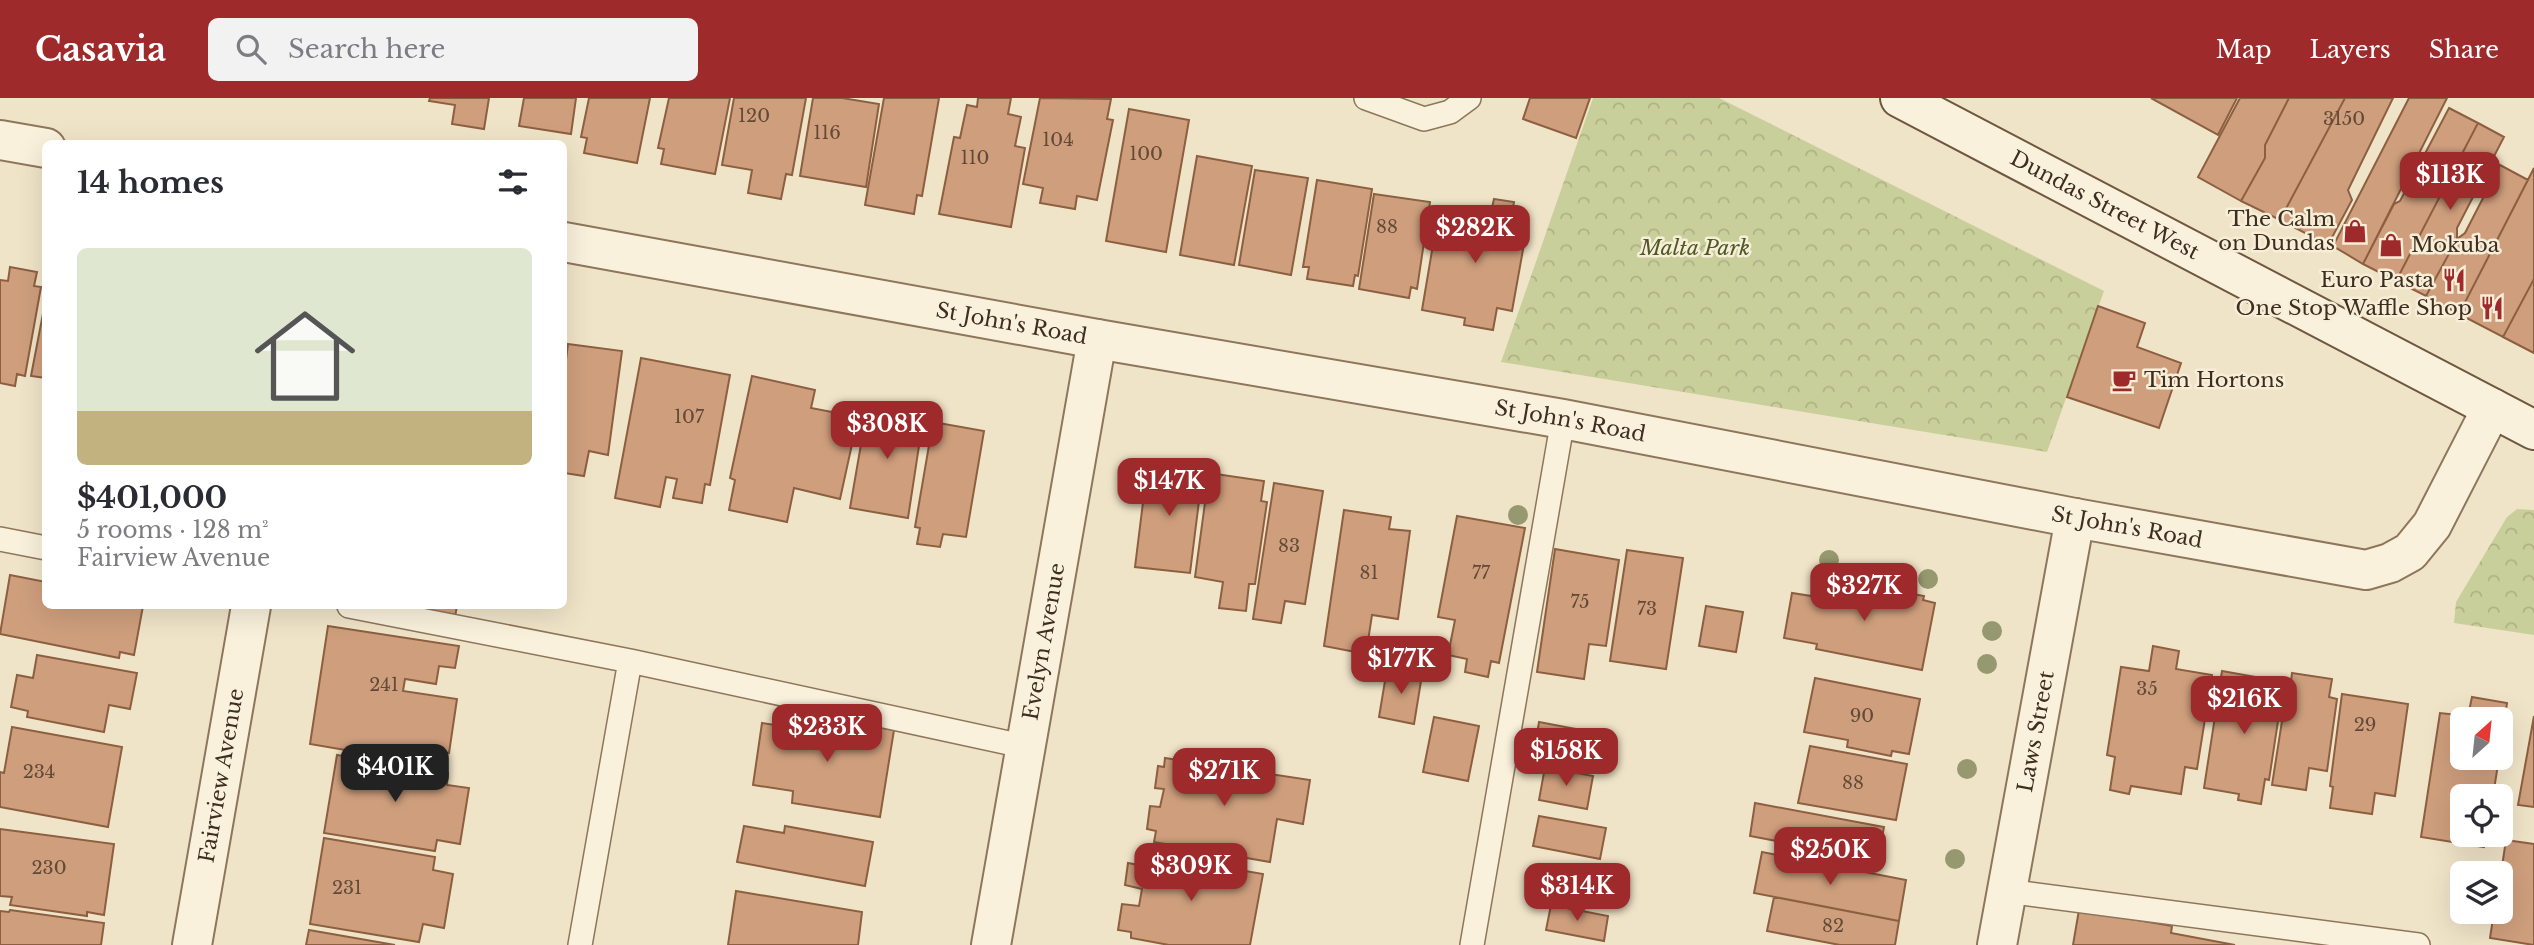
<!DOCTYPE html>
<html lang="en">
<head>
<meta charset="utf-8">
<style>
  body { margin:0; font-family:"Libre Baskerville",serif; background:#f2f2f3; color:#2b2b33; height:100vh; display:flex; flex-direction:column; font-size:26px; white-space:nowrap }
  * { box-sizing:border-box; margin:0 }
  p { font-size:23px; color:#7c7c81 }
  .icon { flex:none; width:38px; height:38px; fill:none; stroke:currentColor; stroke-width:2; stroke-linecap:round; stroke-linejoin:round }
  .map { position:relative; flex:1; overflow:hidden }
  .side { position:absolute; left:42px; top:42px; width:525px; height:469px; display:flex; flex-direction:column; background:#fff; border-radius:10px; box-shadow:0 7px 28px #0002 }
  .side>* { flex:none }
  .needle { width:46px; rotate:27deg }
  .tools { position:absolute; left:2450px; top:609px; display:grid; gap:14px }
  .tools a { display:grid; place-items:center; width:63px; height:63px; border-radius:10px; background:#fff; box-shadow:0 7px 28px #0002; font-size:35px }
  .price { position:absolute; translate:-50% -60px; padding:0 16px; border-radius:14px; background:#9e2a2b; color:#fff; font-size:23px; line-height:46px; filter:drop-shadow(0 2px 4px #0008) }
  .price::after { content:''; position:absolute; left:50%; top:42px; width:21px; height:16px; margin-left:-10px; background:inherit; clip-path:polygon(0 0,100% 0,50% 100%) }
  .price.selected { background:#222; color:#fff }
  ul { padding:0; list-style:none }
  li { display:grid; align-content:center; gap:14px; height:371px; padding:0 35px }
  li+li { border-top:2px solid #e1e1e2 }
  li span { display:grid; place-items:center; height:217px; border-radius:10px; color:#555 }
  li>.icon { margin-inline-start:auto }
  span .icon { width:126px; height:126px; fill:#fffc; stroke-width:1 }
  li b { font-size:30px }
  h2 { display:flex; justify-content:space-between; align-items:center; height:84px; padding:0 35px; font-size:30px }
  header { display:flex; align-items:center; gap:42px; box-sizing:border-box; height:98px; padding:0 35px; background:#9e2a2b; color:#fff }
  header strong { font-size:33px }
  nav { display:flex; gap:38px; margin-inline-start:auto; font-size:24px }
  .search { width:490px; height:63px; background:#f2f2f3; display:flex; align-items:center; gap:18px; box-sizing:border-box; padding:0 24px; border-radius:10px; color:#7c7c81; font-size:26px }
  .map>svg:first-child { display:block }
</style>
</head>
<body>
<header>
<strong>Casavia</strong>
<div class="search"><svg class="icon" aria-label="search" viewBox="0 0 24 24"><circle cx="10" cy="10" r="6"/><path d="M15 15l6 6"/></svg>Search here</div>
<nav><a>Map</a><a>Layers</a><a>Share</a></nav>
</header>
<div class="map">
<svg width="2534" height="847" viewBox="0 0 2534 847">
  <defs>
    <pattern id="park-crowns" width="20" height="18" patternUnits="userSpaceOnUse" patternTransform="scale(1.75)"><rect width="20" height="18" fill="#c9cf9b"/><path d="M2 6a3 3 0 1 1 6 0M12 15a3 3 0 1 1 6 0" fill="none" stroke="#aeb285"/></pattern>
  </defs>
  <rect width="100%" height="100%" fill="#f0e4c8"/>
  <!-- park -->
  <path fill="url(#park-crowns)" d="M 1593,0 L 1719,0 L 2104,193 L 2047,354 L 1501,264 Z
    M 2517,411 L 2534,412 L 2534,537 L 2454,525 L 2456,504 L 2507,419 Z"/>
  <!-- building -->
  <path fill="#cf9f7d" stroke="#8d5f41" stroke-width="2" d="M 430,0 L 489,0 L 484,31 L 452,26 L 455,7 L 429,3 Z
    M 524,0 L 576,0 L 571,36 L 519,28 Z
    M 589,0 L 650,0 L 637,65 L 584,55 L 587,40 L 581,39 Z
    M 669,0 L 730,0 L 715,76 L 661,66 L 664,51 L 658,50 Z
    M 734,0 L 806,0 L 792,77 L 786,76 L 781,101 L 748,95 L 752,72 L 722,67 Z
    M 813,0 L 842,0 L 879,6 L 866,89 L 800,78 Z
    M 884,0 L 939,0 L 922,98 L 917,97 L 914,116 L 865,107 Z
    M 978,0 L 1011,0 L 1008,16 L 1021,19 L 1015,48 L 1025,50 L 1011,129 L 939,116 L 954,39 L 960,40 L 967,7 L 977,9 Z
    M 1040,0 L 1111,1 L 1107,21 L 1113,22 L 1097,102 L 1077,98 L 1075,111 L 1040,105 L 1043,90 L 1023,86 Z
    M 1530,0 L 1590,0 L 1576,40 L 1523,21 Z
    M 2151,0 L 2237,0 L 2218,37 Z
    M 2240,0 L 2289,0 L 2265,47 L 2265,60 L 2241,103 L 2198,79 Z
    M 2289,0 L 2345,0 L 2280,122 L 2241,103 L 2265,60 L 2265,47 Z
    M 2345,0 L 2393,0 L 2348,92 L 2352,102 L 2328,147 L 2280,122 Z
    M 2409,0 L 2447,0 L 2363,166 L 2333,148 Z
    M 2449,10 L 2478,25 L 2396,183 L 2363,166 L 2394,106 L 2400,103 Z
    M 1129,11 L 1189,22 L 1166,154 L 1106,143 Z
    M 2478,25 L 2504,39 L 2457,130 L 2457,141 L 2426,198 L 2396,183 Z
    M 1197,58 L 1252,68 L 1234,167 L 1180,157 Z
    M 2500,67 L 2528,82 L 2459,216 L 2426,198 L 2457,141 L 2465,135 Z
    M 2534,70 L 2534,181 L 2503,239 L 2459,216 Z
    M 1255,72 L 1308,80 L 1291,177 L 1239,167 Z
    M 1317,82 L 1372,91 L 1358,178 L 1355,177 L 1353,188 L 1307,181 L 1309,169 L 1303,169 Z
    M 1374,96 L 1430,104 L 1417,191 L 1411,189 L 1409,200 L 1359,191 Z
    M 1494,101 L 1514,104 L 1512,116 L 1519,117 L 1516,133 L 1526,135 L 1512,213 L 1497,210 L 1493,232 L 1464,227 L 1465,220 L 1422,212 L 1438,117 L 1458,120 L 1459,109 L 1491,114 Z
    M 10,169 L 37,174 L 34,188 L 41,189 L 25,278 L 17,276 L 15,288 L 0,285 L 0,182 L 8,183 Z
    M 2534,181 L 2534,255 L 2503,239 Z
    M 46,200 L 46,280 L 31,278 Z
    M 2098,208 L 2145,225 L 2137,249 L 2181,265 L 2159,330 L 2067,299 Z
    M 568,246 L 622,253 L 608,357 L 589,353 L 584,378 L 564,375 L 564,277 Z
    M 641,260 L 730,277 L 710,387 L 705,386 L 702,405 L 673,400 L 677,381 L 666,379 L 660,409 L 615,400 Z
    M 752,278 L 815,292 L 811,310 L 858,319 L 840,401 L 794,390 L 787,424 L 729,412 L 735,382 L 730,380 Z
    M 868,306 L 924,315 L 908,420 L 850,410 Z
    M 933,324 L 984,333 L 966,439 L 943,436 L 940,449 L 917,446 L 920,430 L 915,429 Z
    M 1148,364 L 1203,371 L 1190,475 L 1135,469 Z
    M 1209,375 L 1264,383 L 1261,403 L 1267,404 L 1255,486 L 1249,486 L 1246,513 L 1219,510 L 1223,484 L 1195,479 Z
    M 1274,385 L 1323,393 L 1305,506 L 1285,503 L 1281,525 L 1253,521 Z
    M 1344,412 L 1391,419 L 1389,431 L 1410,433 L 1398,521 L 1372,517 L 1366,556 L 1324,548 Z
    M 1457,418 L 1525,430 L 1499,565 L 1491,563 L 1488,579 L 1465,574 L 1467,561 L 1448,557 L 1455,522 L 1438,519 Z
    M 1555,451 L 1619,462 L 1606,548 L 1589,546 L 1584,581 L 1537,574 Z
    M 1627,452 L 1683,460 L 1666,571 L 1610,563 Z
    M 10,477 L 46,484 L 46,508 L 143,508 L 134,557 L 120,554 L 119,560 L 0,536 Z
    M 1828,481 L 1924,498 L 1923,502 L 1935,505 L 1922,572 L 1816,551 L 1817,546 L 1784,540 L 1792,495 L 1824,500 Z
    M 376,508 L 457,508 L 455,519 Z
    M 1706,508 L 1743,514 L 1736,554 L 1699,548 Z
    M 328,528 L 459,548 L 455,570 L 439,568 L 436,586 L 405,581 L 403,593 L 457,601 L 449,655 L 395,647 L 392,660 L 310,646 Z
    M 2153,548 L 2179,553 L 2176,571 L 2212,577 L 2197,671 L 2185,669 L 2181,696 L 2131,688 L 2129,696 L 2110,692 L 2115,659 L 2107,657 L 2121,569 L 2149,573 Z
    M 37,557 L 137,575 L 130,611 L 109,607 L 104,634 L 27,619 L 28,613 L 11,609 L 17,577 L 33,580 Z
    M 1387,571 L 1422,577 L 1414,626 L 1379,619 Z
    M 2222,573 L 2284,584 L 2269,682 L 2265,681 L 2261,706 L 2238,702 L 2239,696 L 2204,690 Z
    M 2292,575 L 2332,581 L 2329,599 L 2337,601 L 2327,673 L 2309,670 L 2306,692 L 2272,687 L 2287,591 L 2290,591 Z
    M 1815,580 L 1920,601 L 1909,656 L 1892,653 L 1891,658 L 1847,649 L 1848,642 L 1804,634 Z
    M 2342,596 L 2408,606 L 2395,698 L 2375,695 L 2372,716 L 2330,710 L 2333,689 L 2330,688 Z
    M 2472,599 L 2507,605 L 2501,647 L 2501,621 L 2462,621 L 2462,660 L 2499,660 L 2493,698 L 2462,698 L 2462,737 L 2486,737 L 2484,749 L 2421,739 L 2440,615 L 2468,618 Z
    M 803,616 L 894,632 L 880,719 L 792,705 L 793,693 L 753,687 L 762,625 L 801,631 Z
    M 2534,618 L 2534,709 L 2518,707 Z
    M 1434,619 L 1479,628 L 1468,683 L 1423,674 Z
    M 1539,624 L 1592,634 L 1586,669 L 1533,660 Z
    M 12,629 L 122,649 L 108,729 L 0,709 L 0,674 L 4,675 Z
    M 1810,648 L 1907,666 L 1896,722 L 1798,705 Z
    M 337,657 L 448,675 L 447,687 L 469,690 L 460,746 L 437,742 L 435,753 L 324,735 Z
    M 1165,660 L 1310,682 L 1303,726 L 1277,721 L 1270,764 L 1154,744 L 1156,733 L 1147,731 L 1150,708 L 1160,709 L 1164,691 L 1155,690 L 1158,668 L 1164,669 Z
    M 1545,669 L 1593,678 L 1587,711 L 1539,702 Z
    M 1755,705 L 1884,729 L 1876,770 L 1781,753 L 1782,744 L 1750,738 Z
    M 1539,718 L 1606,730 L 1600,761 L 1533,748 Z
    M 744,728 L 784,735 L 785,728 L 873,744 L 865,788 L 737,764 Z
    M 0,731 L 114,746 L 104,817 L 87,814 L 87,818 L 10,807 L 12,799 L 0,798 Z
    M 324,740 L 435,759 L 433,772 L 453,776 L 444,830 L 423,826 L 419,844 L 310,826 Z
    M 2506,742 L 2534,746 L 2534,847 L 2490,840 L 2494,814 L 2501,814 L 2501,775 Z
    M 1762,754 L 1906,782 L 1899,823 L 1754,795 Z
    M 1147,756 L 1263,776 L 1250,847 L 1169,847 L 1131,840 L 1131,834 L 1118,832 L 1122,806 L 1139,808 L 1142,791 L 1125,787 L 1128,765 L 1144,768 Z
    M 736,793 L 862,814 L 858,847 L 728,847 Z
    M 1774,799 L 1899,823 L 1895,847 L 1840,847 L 1767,833 Z
    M 1551,807 L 1608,818 L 1604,843 L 1546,832 Z
    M 10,812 L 104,825 L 101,847 L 0,847 L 0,813 L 9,814 Z
    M 2079,812 L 2172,828 L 2171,835 L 2235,847 L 2073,847 Z
    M 309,832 L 395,847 L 306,847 Z"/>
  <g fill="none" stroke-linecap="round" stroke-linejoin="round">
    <!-- lane casing -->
    <g stroke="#8d765c" stroke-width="26">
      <path id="lane" d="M 1366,0 L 1424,21 L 1450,14 L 1469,0
        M 0,441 L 46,450
        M 349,508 L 630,563 L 580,847
        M 630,563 L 1027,649
        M 2007,793 L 2418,847
        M 1472,847 L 1563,321"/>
    </g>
    <!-- street casing -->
    <g stroke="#8d765c" stroke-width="42">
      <g id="street">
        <path d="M 0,42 L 46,50"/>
        <path id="s1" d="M 564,144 L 1097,241 L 1563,321 L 2075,420 L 2366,472 L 2390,465 L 2410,454 L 2432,427 L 2492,310"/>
        <path id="s2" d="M 192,847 L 251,508"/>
        <path id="s3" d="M 991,847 L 1097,241"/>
        <path id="s4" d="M 1997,847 L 2075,420"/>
      </g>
    </g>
    <!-- secondary casing -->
    <g stroke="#6f573f" stroke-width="42">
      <g id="secondary">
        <path id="s5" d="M 1900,0 L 2534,332"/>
      </g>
    </g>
    <!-- lane -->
    <use href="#lane" stroke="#faf1dc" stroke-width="23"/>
    <!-- street -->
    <use href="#street" stroke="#faf1dc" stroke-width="38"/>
    <!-- secondary -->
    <use href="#secondary" stroke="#faf1dc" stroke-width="38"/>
  </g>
  <!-- trees -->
  <g fill="#96986f">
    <circle cx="1518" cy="417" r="10"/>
    <circle cx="1829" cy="462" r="10"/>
    <circle cx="1928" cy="481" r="10"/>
    <circle cx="1992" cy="533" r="10"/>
    <circle cx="1987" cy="566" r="10"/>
    <circle cx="1967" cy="671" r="10"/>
    <circle cx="1955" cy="761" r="10"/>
  </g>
  <!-- icons -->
  <defs>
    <g id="shop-bare" transform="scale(1.89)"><path d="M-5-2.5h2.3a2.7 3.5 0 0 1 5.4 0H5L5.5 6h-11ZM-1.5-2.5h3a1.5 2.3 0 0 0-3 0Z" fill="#9e2a2b" stroke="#f7eed8" stroke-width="2.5" paint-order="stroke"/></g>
    <g id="restaurant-bare" transform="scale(1.89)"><path d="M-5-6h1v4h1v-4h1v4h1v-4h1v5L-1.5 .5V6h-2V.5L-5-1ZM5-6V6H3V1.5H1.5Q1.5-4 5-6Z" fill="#9e2a2b" stroke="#f7eed8" stroke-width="2.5" paint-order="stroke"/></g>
    <g id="cafe-bare" transform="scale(1.89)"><path d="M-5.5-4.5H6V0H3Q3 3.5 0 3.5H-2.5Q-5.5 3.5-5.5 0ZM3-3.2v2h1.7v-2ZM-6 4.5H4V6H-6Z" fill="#9e2a2b" stroke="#f7eed8" stroke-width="2.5" paint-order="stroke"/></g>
  </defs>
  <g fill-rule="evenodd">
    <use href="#shop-bare" x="2355" y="133"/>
    <use href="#shop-bare" x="2391" y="147"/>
    <use href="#restaurant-bare" x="2454" y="182"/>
    <use href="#restaurant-bare" x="2492" y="210"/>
    <use href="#cafe-bare" x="2124" y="282"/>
  </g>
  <g text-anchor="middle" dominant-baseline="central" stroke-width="5" stroke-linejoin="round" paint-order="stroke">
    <!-- number labels -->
    <g font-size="18" fill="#624a37">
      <text x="754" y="18">120</text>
      <text x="2344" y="21">3150</text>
      <text x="827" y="35">116</text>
      <text x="1058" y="42">104</text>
      <text x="1146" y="56">100</text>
      <text x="975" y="60">110</text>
      <text x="1387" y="129">88</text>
      <text x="689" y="319">107</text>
      <text x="1289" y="448">83</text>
      <text x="1369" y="475">81</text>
      <text x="1481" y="475">77</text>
      <text x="1580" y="504">75</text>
      <text x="1647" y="511">73</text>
      <text x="384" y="587">241</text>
      <text x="2147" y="591">35</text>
      <text x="1862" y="618">90</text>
      <text x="2365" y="627">29</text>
      <text x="39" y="674">234</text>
      <text x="1853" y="685">88</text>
      <text x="49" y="770">230</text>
      <text x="347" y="790">231</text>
      <text x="1833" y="828">82</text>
    </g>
    <!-- street labels -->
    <g font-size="21" fill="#3d2e20" stroke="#f7eed8">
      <text stroke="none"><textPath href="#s5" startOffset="231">Dundas Street West</textPath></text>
      <text stroke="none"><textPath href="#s1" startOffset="455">St John's Road</textPath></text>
      <text stroke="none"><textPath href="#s1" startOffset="1022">St John's Road</textPath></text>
      <text stroke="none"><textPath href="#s1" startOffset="1589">St John's Road</textPath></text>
      <text stroke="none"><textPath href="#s3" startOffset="308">Evelyn Avenue</textPath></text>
      <text stroke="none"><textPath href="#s4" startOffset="217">Laws Street</textPath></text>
      <text stroke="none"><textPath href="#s2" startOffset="172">Fairview Avenue</textPath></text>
    </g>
    <!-- poi labels -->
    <g font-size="21" fill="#3d2e20" stroke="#f7eed8" text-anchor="end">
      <text x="2335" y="121">The Calm<tspan x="2335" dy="24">on Dundas</tspan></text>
      <text x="2411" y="147" text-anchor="start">Mokuba</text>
      <text x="2434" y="182">Euro Pasta</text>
      <text x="2472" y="210">One Stop Waffle Shop</text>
      <text x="2144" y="282" text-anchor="start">Tim Hortons</text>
    </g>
    <!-- park labels -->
    <g font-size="21" font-style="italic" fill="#4d5a26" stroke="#f7eed8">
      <text x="1695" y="150">Malta Park</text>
    </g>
  </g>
</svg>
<div class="tools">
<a><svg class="needle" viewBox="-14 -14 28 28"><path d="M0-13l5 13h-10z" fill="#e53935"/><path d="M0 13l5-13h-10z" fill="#7c7c81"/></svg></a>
<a><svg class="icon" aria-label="locate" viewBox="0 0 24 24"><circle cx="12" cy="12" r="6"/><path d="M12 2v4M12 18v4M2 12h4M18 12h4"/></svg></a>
<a><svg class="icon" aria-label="layers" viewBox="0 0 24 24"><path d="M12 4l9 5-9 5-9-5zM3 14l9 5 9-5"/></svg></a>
</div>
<b class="price" style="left:2450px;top:114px">$113K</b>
<b class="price" style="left:1475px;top:167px">$282K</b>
<b class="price" style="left:887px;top:363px">$308K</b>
<b class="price" style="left:1169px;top:420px">$147K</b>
<b class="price" style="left:1864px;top:525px">$327K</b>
<b class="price" style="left:1401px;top:598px">$177K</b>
<b class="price" style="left:2244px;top:638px">$216K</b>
<b class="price" style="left:827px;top:666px">$233K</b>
<b class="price" style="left:1566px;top:690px">$158K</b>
<b class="price selected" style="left:395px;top:706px">$401K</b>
<b class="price" style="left:1224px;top:710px">$271K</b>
<b class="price" style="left:1830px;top:789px">$250K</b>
<b class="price" style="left:1191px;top:805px">$309K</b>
<b class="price" style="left:1577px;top:825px">$314K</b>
<section class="side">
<h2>14 homes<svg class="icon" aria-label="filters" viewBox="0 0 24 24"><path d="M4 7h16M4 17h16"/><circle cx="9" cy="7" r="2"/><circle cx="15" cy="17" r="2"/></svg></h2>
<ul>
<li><span style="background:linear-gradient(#dfe7d0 75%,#c2b280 0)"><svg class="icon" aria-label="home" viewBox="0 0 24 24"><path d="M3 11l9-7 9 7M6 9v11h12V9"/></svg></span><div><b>$401,000</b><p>5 rooms · 128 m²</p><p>Fairview Avenue</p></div></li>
</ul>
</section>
</div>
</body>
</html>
